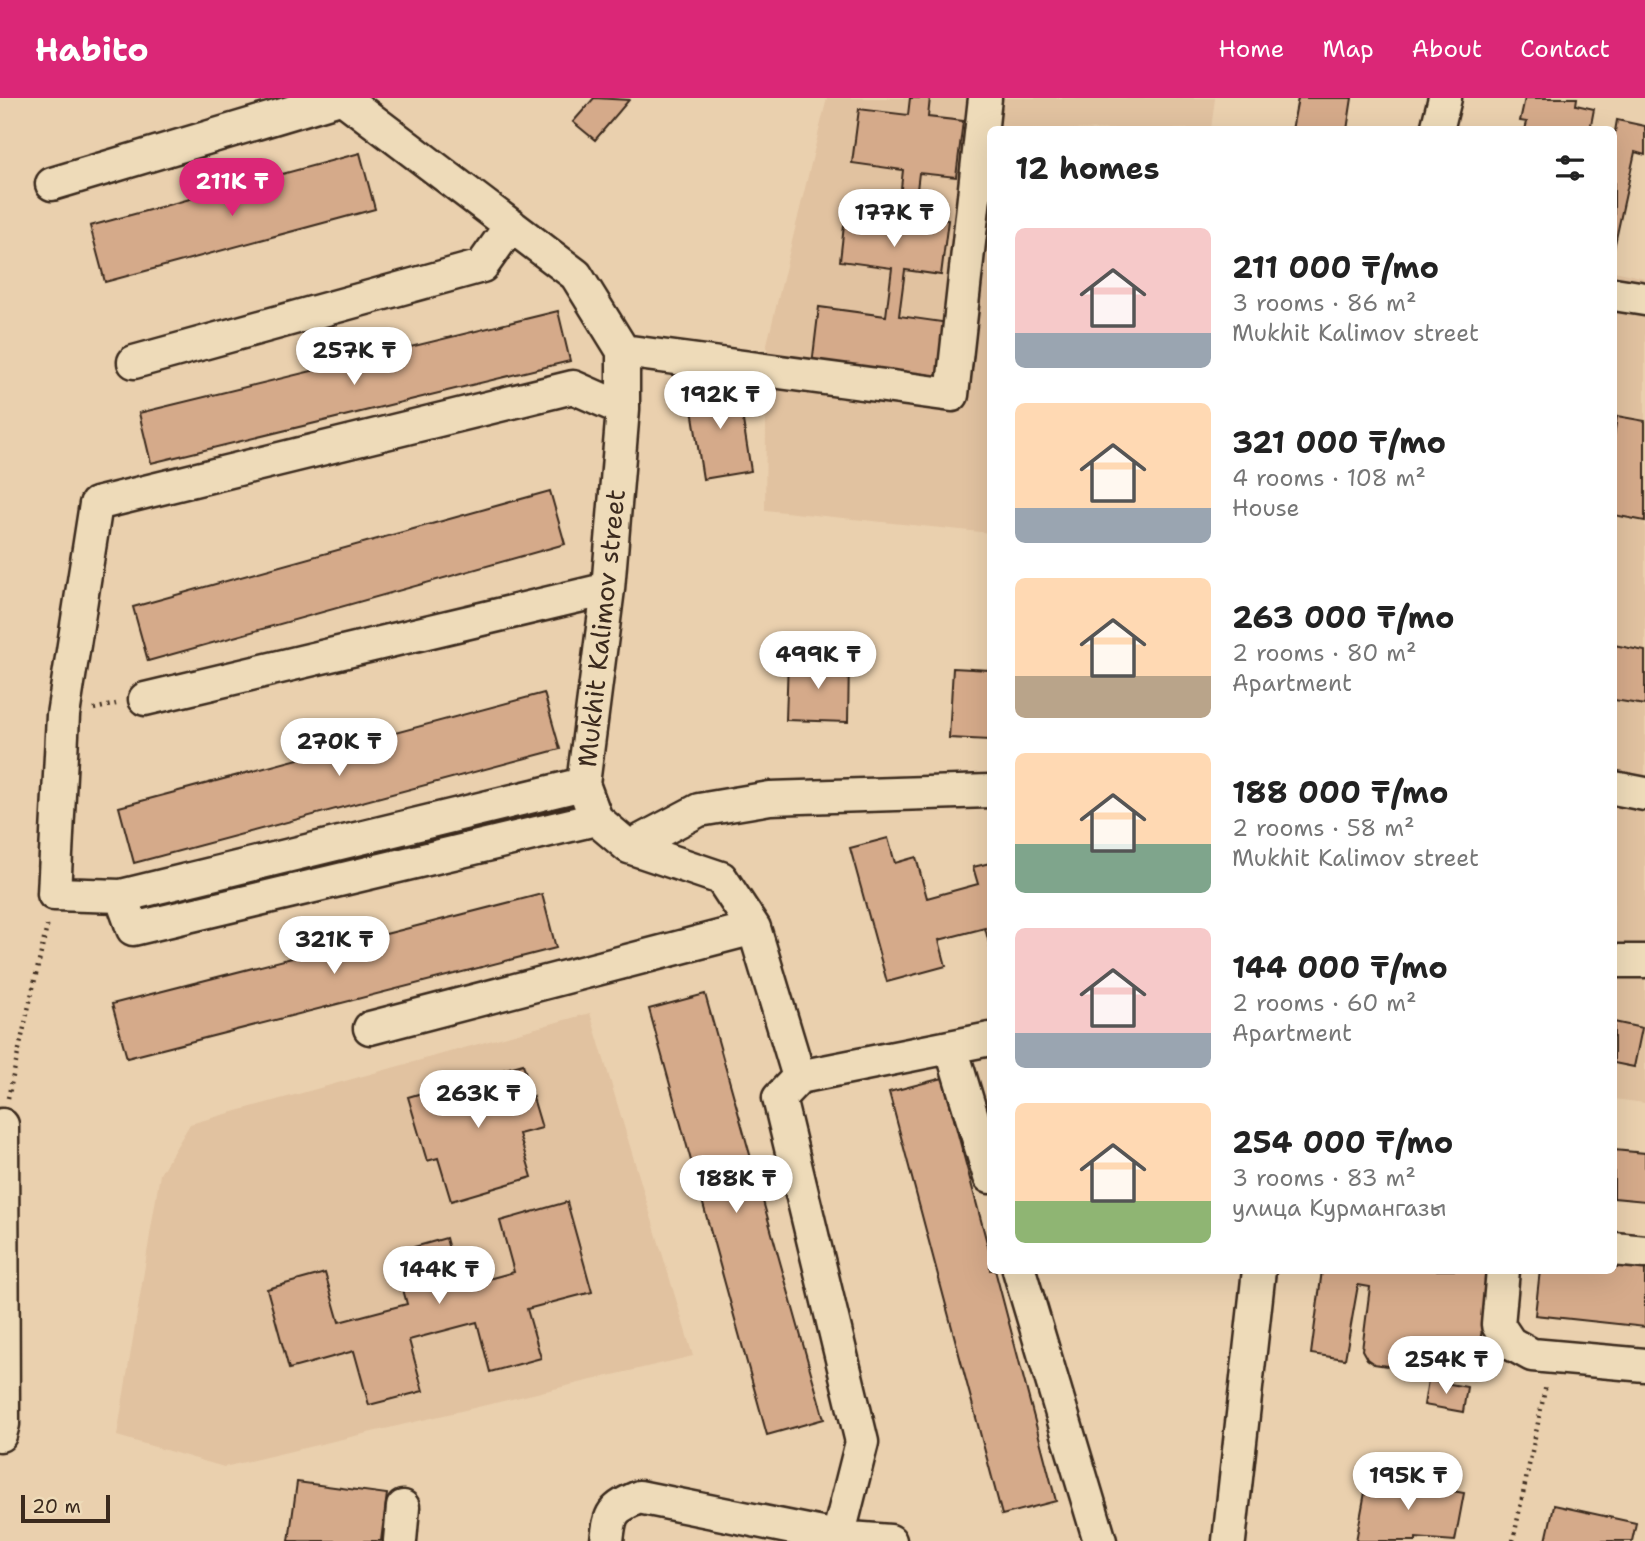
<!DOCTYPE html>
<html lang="en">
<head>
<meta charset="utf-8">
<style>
  body { margin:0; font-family:"Shantell Sans",sans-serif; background:#f2f2f2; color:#222; height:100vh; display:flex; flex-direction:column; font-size:26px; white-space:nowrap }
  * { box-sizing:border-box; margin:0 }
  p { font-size:23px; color:#767676 }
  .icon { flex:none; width:38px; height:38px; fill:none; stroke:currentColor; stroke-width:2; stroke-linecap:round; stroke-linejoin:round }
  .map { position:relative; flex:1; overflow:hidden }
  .sheet { position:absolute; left:987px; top:28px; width:630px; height:1148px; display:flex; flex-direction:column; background:#fff; border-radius:10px; box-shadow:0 7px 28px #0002 }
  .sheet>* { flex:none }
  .scale { position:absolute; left:21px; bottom:18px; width:89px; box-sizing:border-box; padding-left:7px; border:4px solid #3b2a1e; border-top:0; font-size:19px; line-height:24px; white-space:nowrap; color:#3b2a1e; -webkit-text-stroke:5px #eedbb9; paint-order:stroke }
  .price { position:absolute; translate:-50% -60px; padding:0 16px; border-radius:24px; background:#fff; color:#222; font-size:23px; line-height:46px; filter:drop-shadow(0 2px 4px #0008) }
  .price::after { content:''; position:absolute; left:50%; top:42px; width:21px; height:16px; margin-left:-10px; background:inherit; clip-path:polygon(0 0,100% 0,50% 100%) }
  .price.selected { background:#db2777; color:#fff }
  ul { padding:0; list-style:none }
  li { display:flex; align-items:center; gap:21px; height:175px; padding:0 28px }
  li span { display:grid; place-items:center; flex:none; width:196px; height:140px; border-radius:10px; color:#555 }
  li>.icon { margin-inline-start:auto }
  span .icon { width:84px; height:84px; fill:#fffc; stroke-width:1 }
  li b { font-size:30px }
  h2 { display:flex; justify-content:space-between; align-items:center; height:84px; padding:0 28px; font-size:30px }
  header { display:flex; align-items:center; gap:42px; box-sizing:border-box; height:98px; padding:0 35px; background:#db2777; color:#fff }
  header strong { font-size:33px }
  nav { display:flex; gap:38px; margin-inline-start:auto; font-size:24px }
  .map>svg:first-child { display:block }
</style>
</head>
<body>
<header>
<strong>Habito</strong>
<nav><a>Home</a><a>Map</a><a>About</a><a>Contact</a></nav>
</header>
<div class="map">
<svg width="1645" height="1443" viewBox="0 0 1645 1443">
  <rect width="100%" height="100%" fill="#ead0ae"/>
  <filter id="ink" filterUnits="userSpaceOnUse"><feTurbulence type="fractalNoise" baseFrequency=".0143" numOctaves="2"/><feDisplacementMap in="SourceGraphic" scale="14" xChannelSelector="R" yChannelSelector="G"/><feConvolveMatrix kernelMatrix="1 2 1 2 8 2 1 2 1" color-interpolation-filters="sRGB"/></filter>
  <g filter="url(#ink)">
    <!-- built -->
    <path fill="#e1c2a0" d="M 827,0 L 1215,0 L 1211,31 L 990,32 L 990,435 L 765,412 L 767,246 Z
      M 1614,173 L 1645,180 L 1645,1005 L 1614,1001 Z
      M 590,915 L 693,1258 L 224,1369 L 117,1338 L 160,1076 L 190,1026 Z"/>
    <!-- building -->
    <path fill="#d5aa8a" stroke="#3b2a1e" stroke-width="2" d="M 594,0 L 629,2 L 595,42 L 573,24 Z
      M 910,0 L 930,0 L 928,19 L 963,23 L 956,79 L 919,75 L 914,117 L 948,122 L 941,177 L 905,172 L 899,218 L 949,225 L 941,284 L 812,267 L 819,209 L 886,218 L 892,170 L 840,163 L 846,110 L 898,117 L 903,72 L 852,65 L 859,11 L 908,17 Z
      M 1298,0 L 1352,0 L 1347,32 L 1292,32 Z
      M 1525,0 L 1577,0 L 1576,7 L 1594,11 L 1590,32 L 1525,32 L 1527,24 L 1520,23 Z
      M 1617,22 L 1645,28 L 1645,57 L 1635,54 L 1614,150 L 1614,39 Z
      M 360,55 L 375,111 L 105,184 L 90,128 Z
      M 558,213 L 570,263 L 151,365 L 139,315 Z
      M 737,285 L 751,373 L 703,381 L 689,292 Z
      M 1617,318 L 1645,323 L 1645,423 L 1614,417 L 1614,338 Z
      M 550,393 L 565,446 L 148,563 L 133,509 Z
      M 1614,547 L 1645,553 L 1645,607 L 1614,602 Z
      M 788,561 L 849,563 L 848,624 L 786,622 Z
      M 953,570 L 990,572 L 990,642 L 949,640 Z
      M 544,595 L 560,651 L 134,765 L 119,709 Z
      M 888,740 L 895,765 L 916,759 L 927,800 L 978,786 L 973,769 L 990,765 L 990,849 L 985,830 L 939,842 L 946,868 L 887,884 L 850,750 Z
      M 542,796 L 556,850 L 127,960 L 112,906 Z
      M 705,896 L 824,1321 L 767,1337 L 649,911 Z
      M 1614,924 L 1642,930 L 1634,969 L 1614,965 Z
      M 523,966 L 542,1030 L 519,1036 L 532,1079 L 451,1103 L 438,1060 L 427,1063 L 408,999 Z
      M 943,980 L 990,1156 L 990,1172 L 995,1172 L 1056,1403 L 1002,1417 L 889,994 Z
      M 1614,1052 L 1645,1055 L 1645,1103 L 1614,1100 Z
      M 567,1104 L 592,1194 L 527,1211 L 541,1260 L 490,1274 L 477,1224 L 409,1242 L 423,1293 L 369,1307 L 354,1253 L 289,1271 L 267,1191 L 325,1175 L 339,1224 L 407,1206 L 393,1155 L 446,1140 L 459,1189 L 514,1174 L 500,1123 Z
      M 1614,1160 L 1645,1164 L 1645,1229 L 1535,1217 L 1540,1172 L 1614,1172 Z
      M 1322,1172 L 1493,1172 L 1473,1281 L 1374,1266 L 1367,1261 L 1362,1252 L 1370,1189 L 1358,1187 L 1345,1261 L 1311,1256 Z
      M 1428,1282 L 1467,1289 L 1463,1314 L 1424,1307 Z
      M 1368,1378 L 1464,1395 L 1455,1443 L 1416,1440 L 1416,1443 L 1356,1443 Z
      M 297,1384 L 387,1396 L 381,1443 L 289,1443 Z
      M 1554,1407 L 1636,1425 L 1632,1443 L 1546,1443 Z"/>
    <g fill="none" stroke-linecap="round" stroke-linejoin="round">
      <!-- minor casing -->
      <g stroke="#3b2a1e" stroke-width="37">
        <path id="minor" d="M 343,0 L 576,177 L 623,253 L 623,311 L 608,491 L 583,686 L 596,721 L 629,749 L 721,780 L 754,830 L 799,979 L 990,941
          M 1437,32 L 1445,0
          M 52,86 L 340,0
          M 1614,196 L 1645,201
          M 623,253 L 952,297 L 985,0
          M 134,264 L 482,168 L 511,127
          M 145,601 L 608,491
          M 1614,690 L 1645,696
          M 596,721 L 133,831 L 121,798 L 54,796 L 63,617 L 96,406 L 573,289 L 623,311
          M 629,749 L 699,712 L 770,700 L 990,693
          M 121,798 L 583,686
          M 1614,863 L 1645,863
          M 370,930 L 754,830
          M 951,949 L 990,1079
          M 799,979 L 779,1000 L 862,1344 L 837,1443
          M 1614,1151 L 1645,1154
          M 1019,1172 L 1100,1443
          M 1503,1172 L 1498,1227 L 1510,1245 L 1532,1257 L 1645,1267
          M 0,1337 L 3,1326 L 2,1027
          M 400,1443 L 403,1409
          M 607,1443 C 610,1414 612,1411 639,1399 L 837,1439 L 890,1443
          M 1229,1443 L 1259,1172"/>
      </g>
      <!-- path -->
      <path stroke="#3b2a1e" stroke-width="4.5" stroke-dasharray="2 5" stroke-linecap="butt" d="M 94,611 L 116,606
        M 8,1000 L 48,824
        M 1513,1443 L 1546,1287"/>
      <!-- minor -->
      <use href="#minor" stroke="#eedbb9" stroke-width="32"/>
    </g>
  </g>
  <g text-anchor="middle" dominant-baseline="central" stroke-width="6" stroke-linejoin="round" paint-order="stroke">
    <!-- street labels -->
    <g font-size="26" fill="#3b2a1e" stroke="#eedbb9">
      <text transform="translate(601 530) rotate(-84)">Mukhit Kalimov street</text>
    </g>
  </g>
</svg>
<div class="scale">20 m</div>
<b class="price selected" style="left:232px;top:120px">211K ₸</b>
<b class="price" style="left:894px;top:151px">177K ₸</b>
<b class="price" style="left:354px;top:289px">257K ₸</b>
<b class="price" style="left:720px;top:333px">192K ₸</b>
<b class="price" style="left:818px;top:593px">499K ₸</b>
<b class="price" style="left:339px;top:680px">270K ₸</b>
<b class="price" style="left:334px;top:878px">321K ₸</b>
<b class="price" style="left:478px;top:1032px">263K ₸</b>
<b class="price" style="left:736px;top:1117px">188K ₸</b>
<b class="price" style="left:439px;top:1208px">144K ₸</b>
<b class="price" style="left:1446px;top:1298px">254K ₸</b>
<b class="price" style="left:1408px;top:1414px">195K ₸</b>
<section class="sheet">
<h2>12 homes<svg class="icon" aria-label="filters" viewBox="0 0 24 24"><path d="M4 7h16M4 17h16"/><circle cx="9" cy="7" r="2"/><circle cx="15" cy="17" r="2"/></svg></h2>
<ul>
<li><span style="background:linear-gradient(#f6c9c9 75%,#9aa5b1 0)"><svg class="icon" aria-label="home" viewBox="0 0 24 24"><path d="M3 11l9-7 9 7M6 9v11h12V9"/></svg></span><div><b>211 000 ₸/mo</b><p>3 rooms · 86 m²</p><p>Mukhit Kalimov street</p></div></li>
<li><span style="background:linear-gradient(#ffd9b3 75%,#9aa5b1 0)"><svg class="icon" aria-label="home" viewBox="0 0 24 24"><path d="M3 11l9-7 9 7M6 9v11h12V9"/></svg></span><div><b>321 000 ₸/mo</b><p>4 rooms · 108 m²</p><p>House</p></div></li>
<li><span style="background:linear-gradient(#ffd9b3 70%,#b9a48a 0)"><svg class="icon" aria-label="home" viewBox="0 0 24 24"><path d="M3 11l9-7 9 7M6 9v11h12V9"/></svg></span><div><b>263 000 ₸/mo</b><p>2 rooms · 80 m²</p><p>Apartment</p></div></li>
<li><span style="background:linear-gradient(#ffd9b3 65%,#7fa58c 0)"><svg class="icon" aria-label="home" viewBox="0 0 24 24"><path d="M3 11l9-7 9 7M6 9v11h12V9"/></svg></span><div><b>188 000 ₸/mo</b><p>2 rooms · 58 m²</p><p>Mukhit Kalimov street</p></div></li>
<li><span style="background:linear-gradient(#f6c9c9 75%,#9aa5b1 0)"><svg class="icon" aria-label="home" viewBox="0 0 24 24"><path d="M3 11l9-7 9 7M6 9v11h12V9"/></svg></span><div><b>144 000 ₸/mo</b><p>2 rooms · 60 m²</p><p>Apartment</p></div></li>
<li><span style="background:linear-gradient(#ffd9b3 70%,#8fb573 0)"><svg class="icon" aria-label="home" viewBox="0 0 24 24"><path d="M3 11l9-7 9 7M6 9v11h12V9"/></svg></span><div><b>254 000 ₸/mo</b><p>3 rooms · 83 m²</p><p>улица Курмангазы</p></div></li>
</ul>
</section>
</div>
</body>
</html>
